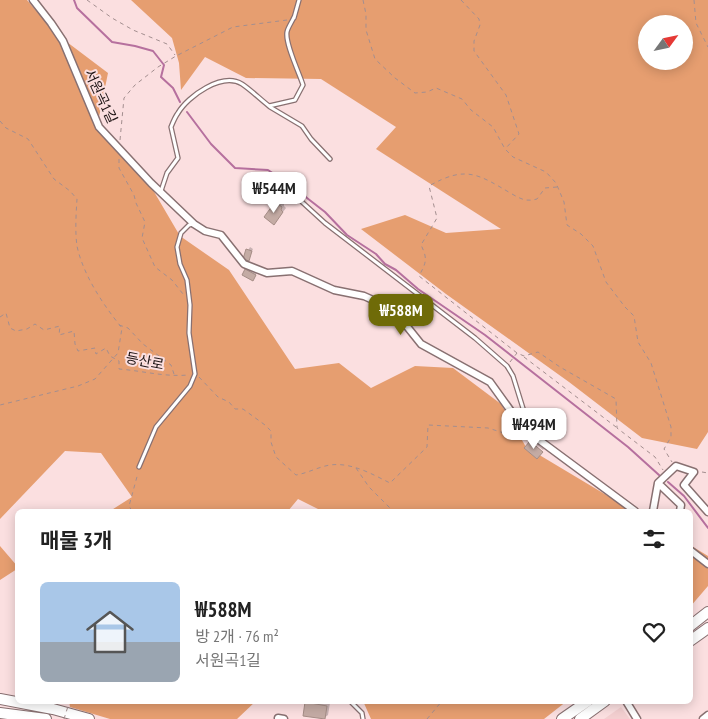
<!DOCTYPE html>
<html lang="ko">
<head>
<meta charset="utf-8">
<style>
  body { margin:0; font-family:"PT Sans Narrow","Noto Sans KR",sans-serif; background:#f6f6f6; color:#222; height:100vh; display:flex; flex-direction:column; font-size:19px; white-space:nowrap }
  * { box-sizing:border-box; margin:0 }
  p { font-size:16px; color:#767676 }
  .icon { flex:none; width:28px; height:28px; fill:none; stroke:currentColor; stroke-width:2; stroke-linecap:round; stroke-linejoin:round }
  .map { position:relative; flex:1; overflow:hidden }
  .details { position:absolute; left:15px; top:509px; width:678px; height:195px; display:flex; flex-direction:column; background:#fff; border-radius:8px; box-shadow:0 2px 12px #0003 }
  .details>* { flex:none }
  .needle { width:32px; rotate:57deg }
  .tools { position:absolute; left:638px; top:15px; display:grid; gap:10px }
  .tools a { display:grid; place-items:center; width:55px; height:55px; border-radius:50%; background:#fff; box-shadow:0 2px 12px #0003; font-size:25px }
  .price { position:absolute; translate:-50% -42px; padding:0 11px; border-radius:10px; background:#fff; color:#222; font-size:16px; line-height:32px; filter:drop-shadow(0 1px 2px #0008) }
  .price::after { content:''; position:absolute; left:50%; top:30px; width:15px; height:11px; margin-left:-8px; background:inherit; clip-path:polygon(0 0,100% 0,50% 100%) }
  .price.current { background:#6f6b08; color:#fff }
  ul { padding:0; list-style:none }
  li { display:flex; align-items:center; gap:15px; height:125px; padding:0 25px }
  li span { display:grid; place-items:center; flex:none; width:140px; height:100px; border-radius:8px; color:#555 }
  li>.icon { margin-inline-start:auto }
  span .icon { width:60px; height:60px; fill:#fffc; stroke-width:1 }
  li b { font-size:21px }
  h2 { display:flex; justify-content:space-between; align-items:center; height:60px; padding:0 25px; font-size:21px }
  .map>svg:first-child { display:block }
</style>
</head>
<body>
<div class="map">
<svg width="708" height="719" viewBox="0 0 708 719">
  <rect width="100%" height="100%" fill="#fbdfe0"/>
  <!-- built -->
  <path fill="#f3cfd0" d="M 621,707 L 630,719 L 604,719 Z"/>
  <!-- forest -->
  <path fill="#e69e70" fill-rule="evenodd" d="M 0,0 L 27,0 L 55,33 L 108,73 L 97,127 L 153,190 L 180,236 L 229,270 L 295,369 L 339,363 L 371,388 L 415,366 L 453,368 L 501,404 L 526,447 L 633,511 L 322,511 L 298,499 L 288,511 L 110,511 L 132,497 L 101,453 L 65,451 L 0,519 Z
    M 131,0 L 708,0 L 708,432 L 697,449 L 642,438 L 569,382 L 446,294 L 361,229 L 405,215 L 446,233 L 501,229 L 376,149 L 396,127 L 321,79 L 246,78 L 205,57 L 181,90 L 179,63 L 172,38 ZM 646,24 L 684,24 L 684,61 L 646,61 Z
    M 690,545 L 708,556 L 708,586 L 690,607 Z
    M 0,546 L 18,567 L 17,569 L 0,580 Z
    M 69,701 L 256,701 L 237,719 L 110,719 L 70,707 Z
    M 363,701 L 567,701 L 544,719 L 371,719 Z"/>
  <!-- shadow -->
  <path fill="#0003" d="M 279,200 L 284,204 L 284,206 L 286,208 L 277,220 L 275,203 Z
    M 250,247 L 253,249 L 248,260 L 244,258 Z
    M 248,268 L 257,273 L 253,279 L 246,270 Z
    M 533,440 L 544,449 L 543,450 L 532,441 Z
    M 308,701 L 330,703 L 328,715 L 324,718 L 306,703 Z"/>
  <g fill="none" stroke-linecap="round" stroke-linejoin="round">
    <!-- stream -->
    <path stroke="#b6709e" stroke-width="2" d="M 74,0 L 77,8 L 112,42 L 135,46 L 153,51 L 164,65 L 161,77 L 173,88 L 180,102
      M 187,112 L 211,144 L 235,168 L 268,170 L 289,184 L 325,212 L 347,235 L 376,254 L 385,264 L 396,270 L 418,289 L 485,335 L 628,447 L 659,475
      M 668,482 L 684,496 L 708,528"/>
  </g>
  <!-- building -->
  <path fill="#c4aba4" stroke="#a58d86" d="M 275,202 L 282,207 L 281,210 L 283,212 L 274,225 L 264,217 Z
    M 246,249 L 252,251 L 249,261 L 243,259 Z
    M 245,269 L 256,275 L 253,281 L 242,275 Z
    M 530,441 L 543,452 L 537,459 L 524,448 Z
    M 305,702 L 327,706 L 325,719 L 303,716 Z"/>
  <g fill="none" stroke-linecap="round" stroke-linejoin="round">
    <!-- lane casing -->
    <g stroke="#887071" stroke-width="5.5">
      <path id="lane" d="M 294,18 L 299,0
        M 270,107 L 302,126 L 311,139 L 330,159
        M 161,191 L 167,173 L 178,158 L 171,127 C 173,122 175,117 178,113 C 188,96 222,72 242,84 C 251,90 260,99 269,106 L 295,100 L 303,85 C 299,72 285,44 287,32 C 288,27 292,22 294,17
        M 302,202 L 325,223 L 475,338 L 507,366 L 513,376 L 526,418 L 523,428
        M 139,467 L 156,427 L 190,386 L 195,374 L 189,333 L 190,305 L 187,280 L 180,264 L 177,247 L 181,233 L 189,225 L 193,224
        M 350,701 L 362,713 L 363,719"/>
    </g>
    <!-- street casing -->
    <g stroke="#887071" stroke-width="9">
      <path id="street" d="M 33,0 L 51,23 L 63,41 L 99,127 L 151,183 L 194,224 L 205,231 L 221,235 L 244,264 L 267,273 L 292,271 L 334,290 L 364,296 L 393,309 L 421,344 L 490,382 L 523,428 L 635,511
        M 658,483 L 681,505 L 680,511
        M 653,511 L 658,483 L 676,466 L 694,472 L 684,485 L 708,512
        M 690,550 L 708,564
        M 626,701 L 637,719
        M 278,718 L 284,719
        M 703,719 L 708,715"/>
    </g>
    <!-- primary casing -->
    <g stroke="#887071" stroke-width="12">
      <path id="primary" d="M 690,626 L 708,612
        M 690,641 L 708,628
        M 0,699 L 53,709 L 89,719
        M 0,713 L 46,719
        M 562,719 L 588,701
        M 580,719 L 605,701"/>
    </g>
    <!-- path -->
    <path stroke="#a38e8f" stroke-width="1" stroke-dasharray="4 4" stroke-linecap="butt" d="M 87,0 L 112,18 L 133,30 L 167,44 L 175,55
      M 363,0 L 366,14 L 366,30 L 375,59 L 395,78 L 415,93 L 427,92 L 436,88 L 462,99 L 471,110 L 493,127 L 505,149 L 513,157 L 546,172 L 556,183 L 564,202 L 567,225 L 581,234 L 593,246 L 606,282 L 625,307 L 634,316 L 638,342 L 651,363 L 671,427 L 671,437 L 664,449 L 672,462
      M 461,0 L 479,19 L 480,25 L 474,41 L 474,51 L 506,95 L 519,134 L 505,149
      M 694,0 L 696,23 L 708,47
      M 0,121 L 6,128 L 28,139 L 54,179 L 70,191 L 77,199 C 76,214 75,232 77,246 C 83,275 104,306 122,328 L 118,353 L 95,379 L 78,386 L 0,405
      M 120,140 L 124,98 L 135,85 L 158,67 L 176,56 L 233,27 L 287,20
      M 119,159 L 119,168 L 134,195 L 136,203 L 145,222 L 142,238 L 155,267 L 172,280 L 183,294
      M 557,187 L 545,188 L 537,199 C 526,202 521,199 512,194 C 478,174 466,165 429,186 L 437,218 L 421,245 C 428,259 426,263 419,276 L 517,353 L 524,356 L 538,352 L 560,367 L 616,399 L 617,428 L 655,457 L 663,470
      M 0,317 L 6,313 L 10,328 L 16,331 L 27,329 L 35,324 L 44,330 L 60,326 L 59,335 L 74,331 L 75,344 L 78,351 L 95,348 L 96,354 L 106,348 L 110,356 L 119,361 L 119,369 C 144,371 163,377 189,375
      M 119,325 L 128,328 L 143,344 L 171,365 L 174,374
      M 524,357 L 616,427
      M 510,362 L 517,353
      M 199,377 L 218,397 L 229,402 L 235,409 L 243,409 L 265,425 L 271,431 L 271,442 L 276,457 L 296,475 C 308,473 318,467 330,465 C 351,462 372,474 390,483 L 427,447 L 428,425 L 488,428 L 507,434 L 516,431
      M 356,468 L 369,487 L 393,511
      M 702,472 L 708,473
      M 132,511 L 129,506 L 138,473
      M 69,703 L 69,701
      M 427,719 L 442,701"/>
    <!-- lane -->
    <use href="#lane" stroke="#fff" stroke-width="3"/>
    <!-- street -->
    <use href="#street" stroke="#fff" stroke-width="6"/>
    <!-- primary -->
    <use href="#primary" stroke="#fff" stroke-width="10"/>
    <!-- path-bridge -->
    <path stroke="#a38e8f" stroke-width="1" stroke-dasharray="4 4" stroke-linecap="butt" d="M 64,719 L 69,703"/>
  </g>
  <g text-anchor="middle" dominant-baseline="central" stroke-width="4" stroke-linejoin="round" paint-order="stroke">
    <!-- street labels -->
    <g font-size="14" fill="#1c1313" stroke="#fbdfe0">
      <text transform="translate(101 96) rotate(65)">서원곡1길</text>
      <text transform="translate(145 361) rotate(11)">등산로</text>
    </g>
  </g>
</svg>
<div class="tools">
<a><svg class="needle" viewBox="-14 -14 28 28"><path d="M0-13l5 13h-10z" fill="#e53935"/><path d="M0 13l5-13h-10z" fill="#767676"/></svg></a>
</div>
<b class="price" style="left:274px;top:214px">₩544M</b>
<b class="price current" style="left:401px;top:336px">₩588M</b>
<b class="price" style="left:534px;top:450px">₩494M</b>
<section class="details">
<h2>매물 3개<svg class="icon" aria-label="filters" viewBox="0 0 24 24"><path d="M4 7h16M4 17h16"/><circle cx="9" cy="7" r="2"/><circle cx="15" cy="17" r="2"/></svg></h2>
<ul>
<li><span style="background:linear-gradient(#a9c7e8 60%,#9aa5b1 0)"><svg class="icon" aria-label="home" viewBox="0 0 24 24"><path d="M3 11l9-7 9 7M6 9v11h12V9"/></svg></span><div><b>₩588M</b><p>방 2개 · 76 m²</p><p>서원곡1길</p></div><svg class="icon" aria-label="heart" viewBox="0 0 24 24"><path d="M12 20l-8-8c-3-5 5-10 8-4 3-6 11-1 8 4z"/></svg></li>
</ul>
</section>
</div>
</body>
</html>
